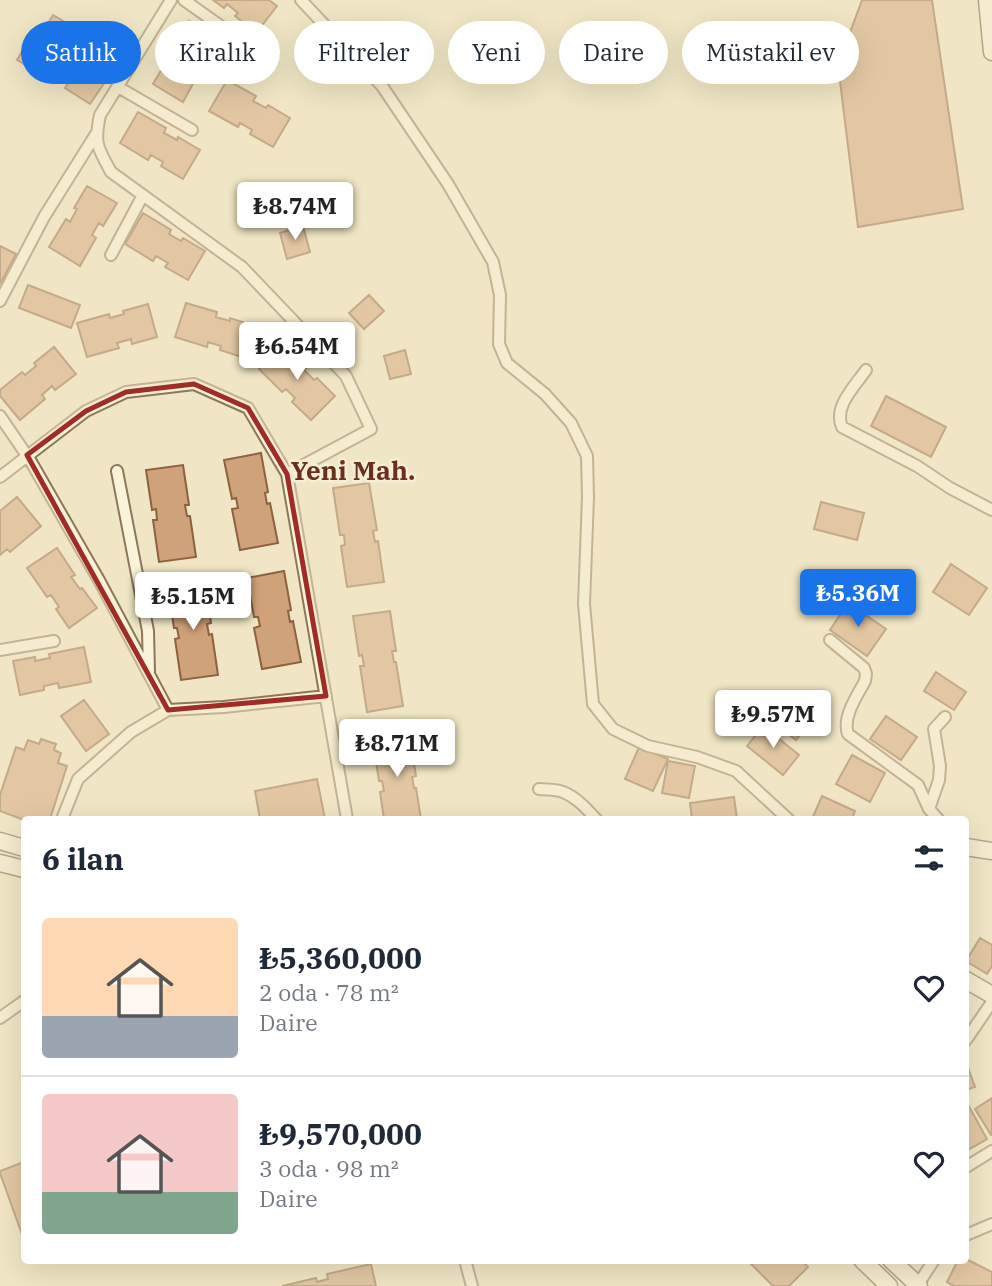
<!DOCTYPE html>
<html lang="tr">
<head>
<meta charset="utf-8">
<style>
  body { margin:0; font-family:"IBM Plex Serif",serif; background:#f6f6f7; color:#1f2937; height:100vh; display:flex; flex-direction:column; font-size:26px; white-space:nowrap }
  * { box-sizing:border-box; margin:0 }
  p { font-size:23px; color:#747a83 }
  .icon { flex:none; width:38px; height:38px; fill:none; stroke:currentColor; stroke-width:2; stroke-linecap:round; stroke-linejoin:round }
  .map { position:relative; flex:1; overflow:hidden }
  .details { position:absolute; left:21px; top:816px; width:948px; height:448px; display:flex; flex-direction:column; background:#fff; border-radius:7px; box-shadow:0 7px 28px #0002 }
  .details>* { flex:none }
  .guide { position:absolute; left:21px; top:21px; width:950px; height:63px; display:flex; gap:14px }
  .price { position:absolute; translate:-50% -60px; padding:0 16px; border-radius:7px; background:#fff; color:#222; font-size:23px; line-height:46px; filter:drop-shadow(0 2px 4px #0008) }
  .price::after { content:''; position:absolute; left:50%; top:42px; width:21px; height:16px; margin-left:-10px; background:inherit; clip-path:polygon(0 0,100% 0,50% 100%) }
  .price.current { background:#1a73e8; color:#fff }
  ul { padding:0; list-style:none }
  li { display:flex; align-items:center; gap:21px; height:175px; padding:0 21px }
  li+li { border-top:2px solid #e0e1e3 }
  li span { display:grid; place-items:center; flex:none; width:196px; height:140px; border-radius:7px; color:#555 }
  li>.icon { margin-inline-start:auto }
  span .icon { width:84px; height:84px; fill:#fffc; stroke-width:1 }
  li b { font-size:30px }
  h2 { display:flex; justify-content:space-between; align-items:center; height:84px; padding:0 21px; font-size:30px }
  .tag { padding:0 24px; border-radius:32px; background:#fff; box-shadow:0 7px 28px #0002; font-size:24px; line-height:63px }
  .tag.current { background:#1a73e8; color:#fff }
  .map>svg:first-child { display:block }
</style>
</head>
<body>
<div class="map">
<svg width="992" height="1286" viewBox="0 0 992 1286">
  <rect width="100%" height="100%" fill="#f0e6c5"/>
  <!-- building -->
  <path fill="#d0a279" stroke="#8d623e" stroke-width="2" d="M 213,0 L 269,0 L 277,6 L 256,33 L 235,16 L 238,13 L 227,4 L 224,8 Z
    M 862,0 L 932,0 L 963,209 L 858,227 L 838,65 Z
    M 53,15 L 72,26 L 43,75 L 17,60 L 32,35 L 38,39 Z
    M 189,21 L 220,39 L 204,68 L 200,65 L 192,78 L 195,80 L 183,102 L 153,84 L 166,62 L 171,64 L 177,53 L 173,50 Z
    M 108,41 L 127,56 L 110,78 L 91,62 Z
    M 81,62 L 107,79 L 90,104 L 65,88 Z
    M 227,80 L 256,96 L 253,101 L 266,108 L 268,105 L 290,118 L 273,147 L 250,134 L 252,130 L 240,123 L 238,127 L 209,111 Z
    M 138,112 L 166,128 L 164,133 L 177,140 L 178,137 L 200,150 L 183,179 L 161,166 L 163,162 L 151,155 L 148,160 L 120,143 Z
    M 87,186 L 117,203 L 103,226 L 99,223 L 92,235 L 96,238 L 80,266 L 49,247 L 66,219 L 70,222 L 77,209 L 74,208 Z
    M 143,213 L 171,230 L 169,234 L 181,241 L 183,238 L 205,251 L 188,280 L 165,267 L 168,263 L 156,256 L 153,261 L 125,244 Z
    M 303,226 L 310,252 L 287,259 L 280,233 Z
    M 0,246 L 16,254 L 0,284 Z
    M 28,285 L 80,305 L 71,328 L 19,308 Z
    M 369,295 L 384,311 L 364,329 L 349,313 Z
    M 186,303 L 217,312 L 216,317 L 230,321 L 230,318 L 255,326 L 245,358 L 220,350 L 221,346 L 208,342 L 207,347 L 175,337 Z
    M 148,304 L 157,337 L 132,344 L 131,339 L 117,343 L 119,348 L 87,357 L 77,323 L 109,314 L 110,318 L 124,314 L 123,311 Z
    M 284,344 L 307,367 L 304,370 L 314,380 L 317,378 L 335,396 L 311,420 L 292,402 L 295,398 L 286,389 L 282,392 L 259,369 Z
    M 54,347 L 76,374 L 55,390 L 52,386 L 42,395 L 45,399 L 20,420 L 0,396 L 0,390 L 22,372 L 25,375 L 36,366 L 34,363 Z
    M 405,350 L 411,374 L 390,379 L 384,356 Z
    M 886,396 L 946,427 L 931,457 L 871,426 Z
    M 261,453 L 268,492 L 265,493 L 267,504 L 270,503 L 278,543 L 240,550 L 232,509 L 238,508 L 236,498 L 232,499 L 224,460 Z
    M 183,465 L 189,505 L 185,505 L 187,516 L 190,516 L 196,557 L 159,562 L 153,520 L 157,520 L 156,509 L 152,510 L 146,470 Z
    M 369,483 L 377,530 L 373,531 L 375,542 L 378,541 L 384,582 L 347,587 L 341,546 L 345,545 L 344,535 L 340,535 L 333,488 Z
    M 17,497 L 41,526 L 10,552 L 7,549 L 0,555 L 0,511 Z
    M 821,502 L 864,513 L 857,540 L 814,529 Z
    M 57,548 L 75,575 L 71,577 L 80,589 L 82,588 L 97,608 L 69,628 L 56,609 L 59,607 L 51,595 L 47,597 L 27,568 Z
    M 951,564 L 987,588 L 969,615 L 933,592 Z
    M 284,571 L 291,610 L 288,611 L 290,622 L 293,621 L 301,662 L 262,669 L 254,628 L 260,626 L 258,617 L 254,617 L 247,578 Z
    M 205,583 L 211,623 L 207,624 L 209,635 L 212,634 L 218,675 L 181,680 L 175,639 L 179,638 L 177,628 L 174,628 L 168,588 Z
    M 848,603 L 886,629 L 867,656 L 830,630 Z
    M 390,611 L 396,651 L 392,651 L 394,662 L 396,662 L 403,706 L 367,712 L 360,666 L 364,666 L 362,655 L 359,656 L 353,616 Z
    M 84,647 L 91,682 L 59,688 L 58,683 L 44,686 L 44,690 L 20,695 L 13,661 L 35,657 L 35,661 L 50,658 L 49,654 Z
    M 936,672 L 966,692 L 954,710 L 924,691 Z
    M 783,697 L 812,720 L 796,740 L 766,717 Z
    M 84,700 L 109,734 L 86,751 L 61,716 Z
    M 886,716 L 917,737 L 901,760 L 870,739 Z
    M 763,726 L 799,755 L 783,775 L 747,746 Z
    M 410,737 L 416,776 L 412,777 L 414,788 L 416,788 L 421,819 L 384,819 L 380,792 L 384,791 L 382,781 L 379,781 L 373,742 Z
    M 41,739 L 56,744 L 54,750 L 61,753 L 58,763 L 67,766 L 50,819 L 24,820 L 0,811 L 0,795 L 16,747 L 24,750 L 28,740 L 39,744 Z
    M 639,747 L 668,759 L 653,791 L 625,779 Z
    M 852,755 L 885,773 L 870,802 L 836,784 Z
    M 668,761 L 695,766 L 689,798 L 662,793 Z
    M 317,779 L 325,819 L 260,819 L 255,791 Z
    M 822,796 L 855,811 L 852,819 L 812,819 Z
    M 734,797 L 737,819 L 692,819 L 690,803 Z
    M 980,938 L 992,945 L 992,966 L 987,974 L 966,961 Z
    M 967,1065 L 975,1087 L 966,1090 L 966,1066 Z
    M 992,1098 L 992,1134 L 991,1135 L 975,1109 Z
    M 966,1101 L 987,1139 L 966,1151 Z
    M 24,1162 L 24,1240 L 0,1173 L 0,1171 Z
    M 966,1259 L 992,1272 L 992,1286 L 954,1286 L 947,1282 L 958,1260 Z
    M 753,1260 L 801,1260 L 808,1267 L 789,1286 L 773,1286 L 751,1264 L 754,1261 Z
    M 371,1264 L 376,1286 L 282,1286 L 316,1278 L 317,1282 L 328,1279 L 327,1274 Z"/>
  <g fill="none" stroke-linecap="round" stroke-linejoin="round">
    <!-- street casing -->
    <g stroke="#8d775a" stroke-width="14">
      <path id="street" d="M 171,0 L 100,115 C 94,143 97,147 111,172 L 242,267 L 346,376 L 371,429 L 287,474
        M 184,0 L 243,42
        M 301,0 L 382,86 L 448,184 L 493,262 L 500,295 L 499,344 L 507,363 L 545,394 L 571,423 L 587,456 L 588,497 L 584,604 L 593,704 L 613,729 L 648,746 L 697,757 L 736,771 L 788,819
        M 118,87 L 192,130
        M 111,255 L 143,195
        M 0,301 L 44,217 L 96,134
        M 866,370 C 855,386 833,407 842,427 L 917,466 L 950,488 L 992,510
        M 0,416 L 30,460 L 100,582 L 168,710
        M 117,471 L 148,631 L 149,672
        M 0,477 L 86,411 L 126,392 L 194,384 L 248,408 L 287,474 L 347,819
        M 830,640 L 864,668 L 866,674 L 865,681 C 857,696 842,717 848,734 L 918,785 L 929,809 L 938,819
        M 0,650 L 54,641
        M 539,789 C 546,790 556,789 563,792 C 576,797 587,809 596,819
        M 929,809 L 939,780 L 940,766 L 934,729 L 945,717
        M 62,819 L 78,779 L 131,732 L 168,710 L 224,707 L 326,696
        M 0,1018 L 24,1001
        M 966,1040 L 992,1002
        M 966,1167 L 992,1151
        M 966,1235 L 992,1224
        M 465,1260 L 472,1286
        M 917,1286 L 934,1260"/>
    </g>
    <!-- secondary casing -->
    <g stroke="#6e583d" stroke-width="19">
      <path id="secondary" d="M 987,0 L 992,52
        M 0,841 L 24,848
        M 966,847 L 992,851
        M 0,863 L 24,869
        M 966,980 L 992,995
        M 862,1260 L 889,1286
        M 891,1260 L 919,1286"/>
    </g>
    <!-- street -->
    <use href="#street" stroke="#faf2d9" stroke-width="10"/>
    <!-- secondary -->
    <use href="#secondary" stroke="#faf2d9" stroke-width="16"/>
  </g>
  <!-- marked area -->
  <path d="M0 0H992V1286H0ZM 194,384 L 248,408 L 287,474 L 326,696 L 168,710 L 27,455 L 86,411 L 126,392 Z" fill="#f0e6c5" fill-opacity=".55" fill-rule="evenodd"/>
  <path fill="none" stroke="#9f2c27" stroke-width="5" stroke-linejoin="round" d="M 194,384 L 248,408 L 287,474 L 326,696 L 168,710 L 27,455 L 86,411 L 126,392 Z"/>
  <g text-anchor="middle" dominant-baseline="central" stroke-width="5" stroke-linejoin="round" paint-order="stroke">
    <!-- district labels -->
    <g font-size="26" font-weight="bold" fill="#6b301c" stroke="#f7efd5">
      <text x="353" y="470">Yeni Mah.</text>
    </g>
  </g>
</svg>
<b class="price" style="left:295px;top:242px">₺8.74M</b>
<b class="price" style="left:297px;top:382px">₺6.54M</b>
<b class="price current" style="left:858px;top:629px">₺5.36M</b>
<b class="price" style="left:193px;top:632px">₺5.15M</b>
<b class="price" style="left:773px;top:750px">₺9.57M</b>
<b class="price" style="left:397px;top:779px">₺8.71M</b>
<div class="guide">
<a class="tag current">Satılık</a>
<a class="tag">Kiralık</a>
<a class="tag">Filtreler</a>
<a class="tag">Yeni</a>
<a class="tag">Daire</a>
<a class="tag">Müstakil ev</a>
</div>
<section class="details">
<h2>6 ilan<svg class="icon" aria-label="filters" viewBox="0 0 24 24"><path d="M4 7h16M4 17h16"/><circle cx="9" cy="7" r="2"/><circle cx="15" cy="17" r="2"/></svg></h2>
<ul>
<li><span style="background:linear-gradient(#ffd9b3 70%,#9aa5b1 0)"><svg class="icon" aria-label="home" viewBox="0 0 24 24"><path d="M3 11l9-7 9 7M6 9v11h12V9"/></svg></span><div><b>₺5,360,000</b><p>2 oda · 78 m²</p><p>Daire</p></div><svg class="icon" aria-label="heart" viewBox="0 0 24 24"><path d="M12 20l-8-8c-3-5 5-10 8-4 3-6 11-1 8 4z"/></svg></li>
<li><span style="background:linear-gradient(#f6c9c9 70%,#7fa58c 0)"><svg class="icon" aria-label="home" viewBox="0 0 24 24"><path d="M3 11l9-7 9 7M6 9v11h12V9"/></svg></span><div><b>₺9,570,000</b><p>3 oda · 98 m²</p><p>Daire</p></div><svg class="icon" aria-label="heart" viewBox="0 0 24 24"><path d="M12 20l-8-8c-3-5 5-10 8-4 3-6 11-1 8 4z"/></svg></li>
</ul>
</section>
</div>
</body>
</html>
